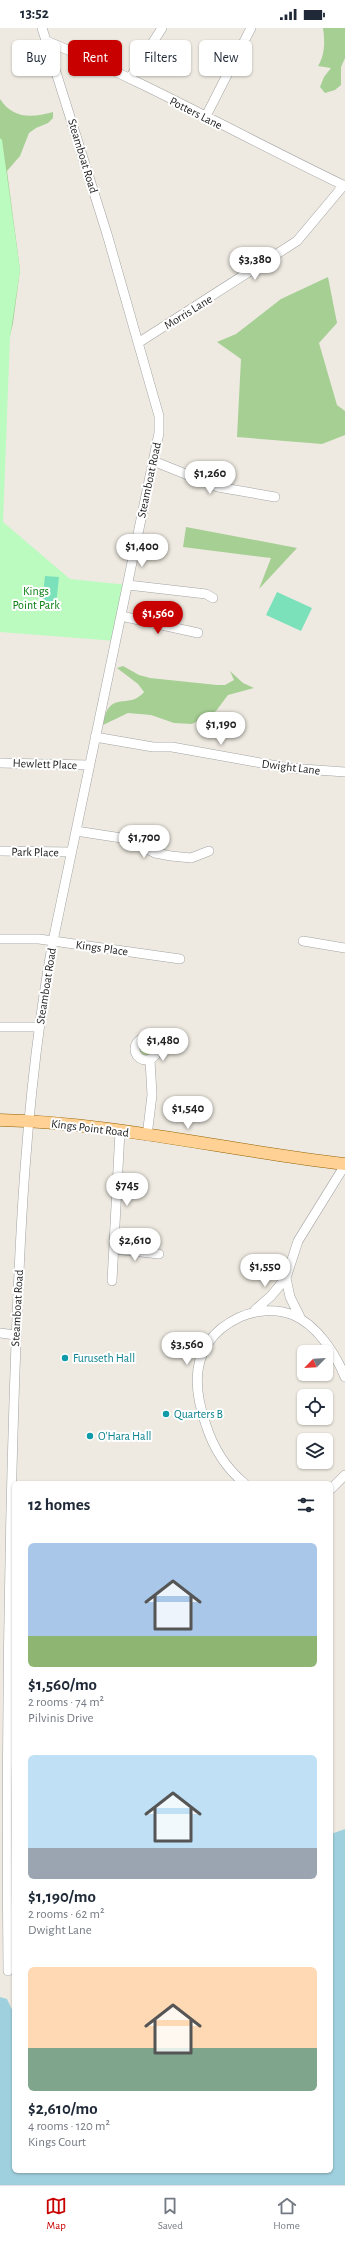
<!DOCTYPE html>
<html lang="en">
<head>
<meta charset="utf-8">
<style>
  body { margin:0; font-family:"Alegreya Sans",sans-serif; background:#f2f2f3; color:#1f2937; height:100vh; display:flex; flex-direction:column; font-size:15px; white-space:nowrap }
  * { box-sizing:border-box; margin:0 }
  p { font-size:13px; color:#747a83 }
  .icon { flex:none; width:22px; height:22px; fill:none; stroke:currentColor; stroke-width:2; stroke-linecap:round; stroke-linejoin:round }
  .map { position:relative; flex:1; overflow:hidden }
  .drawer { position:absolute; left:12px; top:1453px; width:321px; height:692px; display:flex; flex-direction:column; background:#fff; border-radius:6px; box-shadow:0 1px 3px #0004 }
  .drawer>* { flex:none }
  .guide { position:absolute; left:12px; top:12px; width:321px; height:36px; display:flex; gap:8px }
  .needle { width:26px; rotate:246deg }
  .controls { position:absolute; left:297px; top:1317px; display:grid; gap:8px }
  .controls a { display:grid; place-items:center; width:36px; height:36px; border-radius:6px; background:#fff; box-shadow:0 1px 3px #0004; font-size:20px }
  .price { position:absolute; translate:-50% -34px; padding:0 9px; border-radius:14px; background:#fff; color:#222; font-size:13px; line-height:26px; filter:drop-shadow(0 1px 2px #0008) }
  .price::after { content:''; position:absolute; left:50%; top:24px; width:12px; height:9px; margin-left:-6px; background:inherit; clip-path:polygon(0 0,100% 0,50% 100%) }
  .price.on { background:#c80000; color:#fff }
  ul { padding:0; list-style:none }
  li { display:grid; align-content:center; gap:8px; height:212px; padding:0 16px }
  li span { display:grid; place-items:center; height:124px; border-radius:6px; color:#555 }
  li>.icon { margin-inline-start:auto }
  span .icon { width:72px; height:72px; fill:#fffc; stroke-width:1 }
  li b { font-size:17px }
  h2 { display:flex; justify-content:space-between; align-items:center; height:48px; padding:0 16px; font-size:17px }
  .chip { padding:0 14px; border-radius:6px; background:#fff; box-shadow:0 1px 3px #0004; font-size:14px; line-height:36px }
  .chip.on { background:#c80000; color:#fff }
  .status { display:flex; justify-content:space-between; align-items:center; height:28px; padding:0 20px; background:#fff; direction:ltr }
  .status svg { height:11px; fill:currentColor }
  .dock { display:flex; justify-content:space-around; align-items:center; height:56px; border-top:1px solid #e0e1e3; background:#fff; font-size:11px; color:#747a83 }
  .dock a { display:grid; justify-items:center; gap:2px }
  .dock .on { color:#c80000 }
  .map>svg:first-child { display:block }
</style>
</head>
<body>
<div class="status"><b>13:52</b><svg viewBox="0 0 49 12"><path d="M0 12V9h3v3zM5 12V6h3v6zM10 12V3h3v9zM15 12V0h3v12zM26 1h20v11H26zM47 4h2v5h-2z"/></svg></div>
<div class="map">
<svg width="345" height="2157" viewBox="0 0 345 2157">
  <rect width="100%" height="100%" fill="#eeeae1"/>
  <!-- grass -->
  <path fill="#c7eba4" d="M139 1021a8 8 0 1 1 16 0a8 8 0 1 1-16 0Z"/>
  <!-- forest -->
  <path fill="#a6cf94" d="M 323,0 L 345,0 L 345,30 L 341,39 L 341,57 L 335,62 L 325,65 L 320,59 L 324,49 L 331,40 L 318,38 C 325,27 325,13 323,0 Z
    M 0,71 C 13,91 32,90 53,84 L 53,90 L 48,95 L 36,100 L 29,105 L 20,128 L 7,143 L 20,242 L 13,295 L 0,350 Z
    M 328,249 L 337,295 L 319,315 L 337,377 L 345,383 L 345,407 L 322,416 L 237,409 L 241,331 L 217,314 L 236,306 L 281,271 Z
    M 186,499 L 297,520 L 259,561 L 271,530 L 183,519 Z
    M 123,638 L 139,647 L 150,650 L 217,657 L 225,657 L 234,652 L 230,643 L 243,655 L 254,660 L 228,667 L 216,683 L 192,696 L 174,695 L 151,687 L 128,685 L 103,697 C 109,660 128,683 144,664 L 138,656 L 117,640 Z"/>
  <!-- park -->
  <path fill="#bbfbc0" d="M 0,110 L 2,112 L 20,242 L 10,309 L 3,494 L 70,551 L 128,557 L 116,613 L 0,604 Z"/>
  <!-- pitch -->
  <path fill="#7be1ba" d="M 45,548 L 59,549 L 56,578 L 42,576 Z
    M 277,564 L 312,580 L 301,603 L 266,587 Z"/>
  <!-- water -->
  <path fill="#9fd0de" d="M 345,1801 L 345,2157 L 0,2157 L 0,1969 L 7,1971 L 14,1986 L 14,2143 L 331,2143 L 331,1806 Z"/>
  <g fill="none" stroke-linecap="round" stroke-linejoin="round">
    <!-- minor casing -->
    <g stroke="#a3a3a3" stroke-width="10">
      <path id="minor" d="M 47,13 C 149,56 245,110 345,158
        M 130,50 L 162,0
        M 205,90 L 251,0
        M 138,315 L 297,213 L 344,157
        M 153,433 L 218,459 L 275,469
        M 128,557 L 206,566 L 213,570
        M 121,588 L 198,605
        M 95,709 L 153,719 L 172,719 L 289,740 L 345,744
        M 0,735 L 89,737
        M 76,803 L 128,811 L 155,825 L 171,828 L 191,830 L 209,823
        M 0,823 L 71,824
        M 0,911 L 39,911 L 180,931
        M 303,913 L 345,920
        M 0,999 L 39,999
        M135 1021a11 11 0 1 1 22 0a11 11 0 1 1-22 0Z
        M 147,1108 L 152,1067 L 150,1032
        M 114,1221 L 159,1226
        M 286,1250 L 290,1269 L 301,1291
        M 112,1253 L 120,1103
        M 255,1282 L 271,1268 L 286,1250 L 298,1213 L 345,1137
        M 0,1305 L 15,1307
        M 244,1455 C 226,1440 213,1419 206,1397 C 190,1352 193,1311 240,1289 C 256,1282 277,1280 293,1287 C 317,1297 335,1325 345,1349
        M 331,1461 L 345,1447
        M 8,1943 C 6,1753 8,1563 14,1373 C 19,1219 25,1065 53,913 L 159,405 L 159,388 L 107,206 L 42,0"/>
    </g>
    <!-- major casing -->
    <g stroke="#946300" stroke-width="13">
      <path id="major" d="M 0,1092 C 116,1095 230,1123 345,1136"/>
    </g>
    <!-- minor -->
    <use href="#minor" stroke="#fff" stroke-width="9"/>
    <!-- major -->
    <use href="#major" stroke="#ffd195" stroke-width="12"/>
  </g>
  <!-- markers -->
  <g fill="#0f9aa8" stroke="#fff" stroke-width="1.5">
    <circle cx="65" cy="1330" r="4"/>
    <circle cx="166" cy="1386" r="4"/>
    <circle cx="90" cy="1408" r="4"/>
  </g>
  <g text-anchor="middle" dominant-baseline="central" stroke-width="4" stroke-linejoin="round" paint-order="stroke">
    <!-- street labels -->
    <g font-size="12" fill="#1c1c1c" stroke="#fff">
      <text transform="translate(196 85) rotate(27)">Potters Lane</text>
      <text transform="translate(83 128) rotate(73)">Steamboat Road</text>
      <text transform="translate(188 284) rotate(-32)">Morris Lane</text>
      <text transform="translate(149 452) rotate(-78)">Steamboat Road</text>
      <text transform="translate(45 736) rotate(2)">Hewlett Place</text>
      <text transform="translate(291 739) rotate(7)">Dwight Lane</text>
      <text transform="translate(35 824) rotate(1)">Park Place</text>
      <text transform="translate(102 920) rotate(8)">Kings Place</text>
      <text transform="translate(46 958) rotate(-81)">Steamboat Road</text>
      <text transform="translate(90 1100) rotate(7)">Kings Point Road</text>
      <text transform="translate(17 1280) rotate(-87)">Steamboat Road</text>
    </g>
    <!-- park labels -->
    <g font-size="12" fill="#077d11" stroke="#fff">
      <text x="36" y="563">Kings<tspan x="36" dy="14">Point Park</tspan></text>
    </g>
    <!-- culture labels -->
    <g font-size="12" fill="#0d838f" stroke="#fff" text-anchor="start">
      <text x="73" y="1330">Furuseth Hall</text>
      <text x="174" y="1386">Quarters B</text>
      <text x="98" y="1408">O'Hara Hall</text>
    </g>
  </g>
</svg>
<div class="controls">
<a><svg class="needle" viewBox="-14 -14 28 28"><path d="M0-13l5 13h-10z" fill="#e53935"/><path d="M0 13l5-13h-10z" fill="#747a83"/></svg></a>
<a><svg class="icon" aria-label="locate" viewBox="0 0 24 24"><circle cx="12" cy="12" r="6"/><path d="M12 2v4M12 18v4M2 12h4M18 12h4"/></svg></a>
<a><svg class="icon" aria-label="layers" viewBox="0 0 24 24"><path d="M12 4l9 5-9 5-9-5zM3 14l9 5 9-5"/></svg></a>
</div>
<b class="price" style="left:255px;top:253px">$3,380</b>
<b class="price" style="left:210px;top:467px">$1,260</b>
<b class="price" style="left:142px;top:540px">$1,400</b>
<b class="price on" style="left:158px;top:607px">$1,560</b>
<b class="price" style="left:221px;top:718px">$1,190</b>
<b class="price" style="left:144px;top:831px">$1,700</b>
<b class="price" style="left:163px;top:1034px">$1,480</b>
<b class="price" style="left:188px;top:1102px">$1,540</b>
<b class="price" style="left:127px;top:1179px">$745</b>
<b class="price" style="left:135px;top:1234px">$2,610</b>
<b class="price" style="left:265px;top:1260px">$1,550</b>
<b class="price" style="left:187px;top:1338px">$3,560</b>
<div class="guide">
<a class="chip">Buy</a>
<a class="chip on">Rent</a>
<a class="chip">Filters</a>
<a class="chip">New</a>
</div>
<section class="drawer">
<h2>12 homes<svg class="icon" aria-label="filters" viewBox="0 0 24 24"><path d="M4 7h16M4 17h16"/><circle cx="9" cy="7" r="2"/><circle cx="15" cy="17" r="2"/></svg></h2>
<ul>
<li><span style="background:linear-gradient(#a9c7e8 75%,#8fb573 0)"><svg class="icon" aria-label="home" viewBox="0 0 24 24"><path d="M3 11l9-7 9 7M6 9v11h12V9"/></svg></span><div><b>$1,560/mo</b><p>2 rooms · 74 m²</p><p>Pilvinis Drive</p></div></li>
<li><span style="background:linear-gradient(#bfe0f5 75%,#9aa5b1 0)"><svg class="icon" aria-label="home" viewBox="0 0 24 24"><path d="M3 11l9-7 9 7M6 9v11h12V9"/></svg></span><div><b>$1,190/mo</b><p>2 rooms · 62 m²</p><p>Dwight Lane</p></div></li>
<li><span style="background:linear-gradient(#ffd9b3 65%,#7fa58c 0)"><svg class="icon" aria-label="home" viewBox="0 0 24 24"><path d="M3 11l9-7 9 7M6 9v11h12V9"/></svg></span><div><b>$2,610/mo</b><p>4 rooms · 120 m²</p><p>Kings Court</p></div></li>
</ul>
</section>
</div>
<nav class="dock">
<a class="on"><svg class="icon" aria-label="map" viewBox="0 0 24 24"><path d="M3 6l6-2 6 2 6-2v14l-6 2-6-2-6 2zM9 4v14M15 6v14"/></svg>Map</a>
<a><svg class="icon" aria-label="saved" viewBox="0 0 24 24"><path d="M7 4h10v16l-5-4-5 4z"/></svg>Saved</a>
<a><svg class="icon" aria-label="home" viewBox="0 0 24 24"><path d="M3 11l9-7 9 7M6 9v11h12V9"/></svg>Home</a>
</nav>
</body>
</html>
